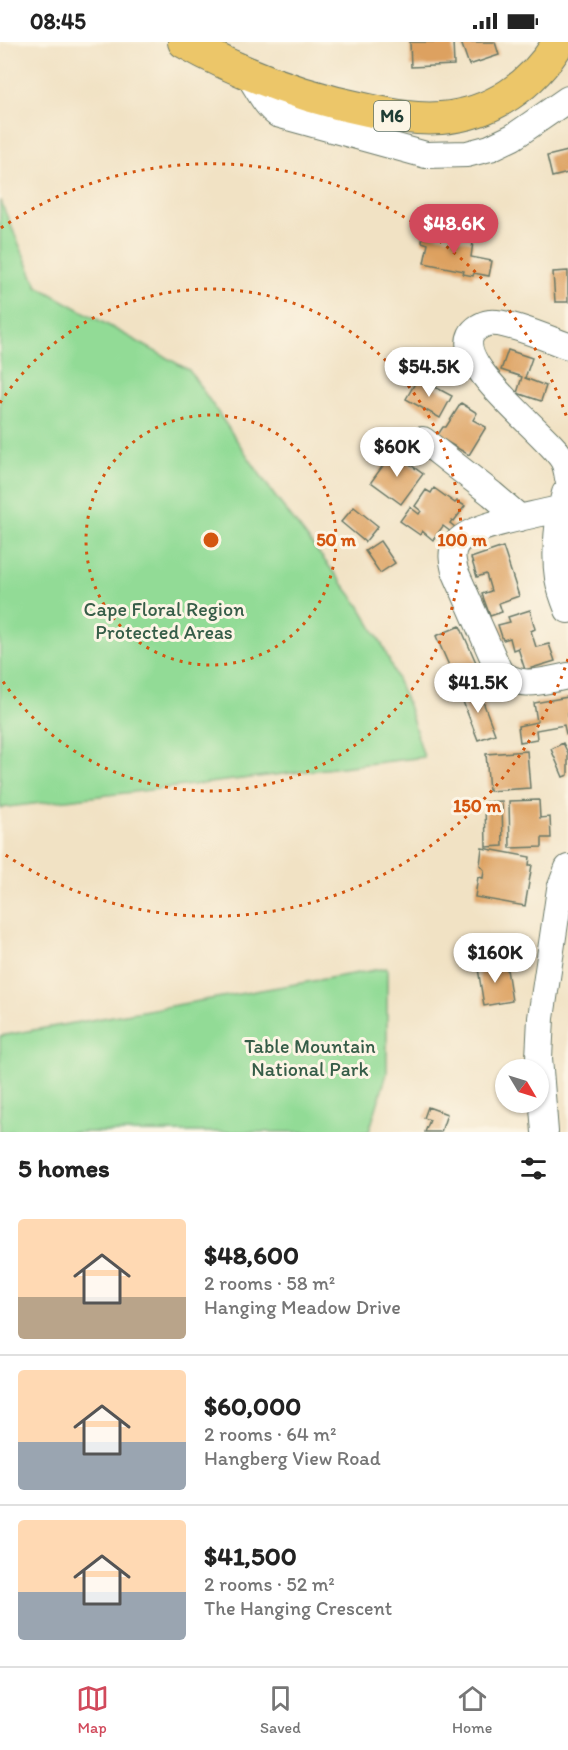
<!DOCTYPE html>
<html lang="en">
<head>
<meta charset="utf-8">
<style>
  body { margin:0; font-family:Itim,sans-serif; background:#f2f2f2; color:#222; height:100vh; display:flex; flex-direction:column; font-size:22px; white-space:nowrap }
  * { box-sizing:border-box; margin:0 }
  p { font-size:20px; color:#767676 }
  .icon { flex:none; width:33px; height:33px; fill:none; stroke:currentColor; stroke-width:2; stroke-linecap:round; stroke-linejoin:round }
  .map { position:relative; height:1090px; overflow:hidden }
  .drawer { display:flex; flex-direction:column; background:#fff; flex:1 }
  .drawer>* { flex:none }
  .needle { width:39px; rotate:128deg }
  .tools { position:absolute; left:495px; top:1017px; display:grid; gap:12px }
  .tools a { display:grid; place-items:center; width:54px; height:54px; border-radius:50%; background:#fff; box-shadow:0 2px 4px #0004; font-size:30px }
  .price { position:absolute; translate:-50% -51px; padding:0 14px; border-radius:21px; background:#fff; color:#222; font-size:20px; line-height:39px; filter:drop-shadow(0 2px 3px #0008) }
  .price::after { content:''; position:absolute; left:50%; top:36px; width:18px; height:14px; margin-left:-9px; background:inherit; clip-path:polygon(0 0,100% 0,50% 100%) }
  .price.selected { background:#d1495b; color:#fff }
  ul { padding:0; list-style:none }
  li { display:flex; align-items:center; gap:18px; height:150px; padding:0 18px }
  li+li { border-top:2px solid #e0e0e0 }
  li span { display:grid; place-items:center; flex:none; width:168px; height:120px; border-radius:6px; color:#555 }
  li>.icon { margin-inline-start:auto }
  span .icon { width:72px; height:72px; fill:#fffc; stroke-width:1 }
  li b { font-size:26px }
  h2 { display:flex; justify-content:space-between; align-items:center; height:72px; padding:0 18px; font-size:26px }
  .status { display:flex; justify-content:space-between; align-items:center; height:42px; padding:0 30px; background:#fff; direction:ltr }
  .status svg { height:16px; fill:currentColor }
  .menu { display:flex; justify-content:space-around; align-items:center; height:84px; border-top:2px solid #e0e0e0; background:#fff; font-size:16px; color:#767676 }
  .menu a { display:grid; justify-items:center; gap:3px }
  .menu .selected { color:#d1495b }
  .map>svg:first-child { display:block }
</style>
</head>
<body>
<div class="status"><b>08:45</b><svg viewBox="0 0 49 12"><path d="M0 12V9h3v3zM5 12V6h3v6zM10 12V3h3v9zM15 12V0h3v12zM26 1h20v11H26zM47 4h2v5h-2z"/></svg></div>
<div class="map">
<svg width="568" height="1090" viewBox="0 0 568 1090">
  <rect width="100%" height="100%" fill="#fcf5e5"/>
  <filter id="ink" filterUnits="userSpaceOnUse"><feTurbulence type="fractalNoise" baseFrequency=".0167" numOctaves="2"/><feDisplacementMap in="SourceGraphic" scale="12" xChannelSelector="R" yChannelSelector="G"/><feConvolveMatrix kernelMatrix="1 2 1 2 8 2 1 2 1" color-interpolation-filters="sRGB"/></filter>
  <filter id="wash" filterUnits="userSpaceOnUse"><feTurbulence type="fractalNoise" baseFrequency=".008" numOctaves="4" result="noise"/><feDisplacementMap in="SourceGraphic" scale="24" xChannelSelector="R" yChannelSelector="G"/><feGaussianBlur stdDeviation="1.35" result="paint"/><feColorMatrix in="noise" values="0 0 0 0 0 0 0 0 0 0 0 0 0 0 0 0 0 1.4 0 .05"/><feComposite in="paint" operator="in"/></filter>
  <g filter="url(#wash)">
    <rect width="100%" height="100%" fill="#f1e2c4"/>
    <!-- green -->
    <path fill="#92db96" stroke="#588c65" stroke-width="1.5" d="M 0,158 L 37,244 L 189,328 L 274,453 L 359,563 L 383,604 L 408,663 L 424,715 L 0,766 Z
      M 387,926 L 387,1031 L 369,1090 L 0,1090 L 0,994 Z"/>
    <g id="blocks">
      <!-- building -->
      <path fill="#dda161" d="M 410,0 L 453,0 L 454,23 L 411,25 Z
        M 461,0 L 495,0 L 499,13 L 469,23 Z
        M 568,109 L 568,131 L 552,135 L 547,114 Z
        M 423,191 L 473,200 L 471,215 L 492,219 L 489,234 L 474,231 L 473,234 L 463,232 L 464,229 L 424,221 L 428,202 L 422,200 Z
        M 568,229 L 568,260 L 555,260 L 553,230 Z
        M 508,308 L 532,316 L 525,336 L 546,344 L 541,359 L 517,351 L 522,335 L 501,328 Z
        M 418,336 L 452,354 L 440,376 L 406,357 Z
        M 461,361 L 477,371 L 473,378 L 486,385 L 469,413 L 437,394 L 443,385 L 446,385 Z
        M 393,410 L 423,432 L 401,462 L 371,440 Z
        M 434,446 L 455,461 L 457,459 L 465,464 L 454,479 L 452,478 L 450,481 L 455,485 L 451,490 L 443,484 L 433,498 L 422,489 L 420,493 L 400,479 L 410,465 L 419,472 L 421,469 L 415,464 L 426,448 L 431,451 Z
        M 354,465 L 378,484 L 365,500 L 341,480 Z
        M 380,499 L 395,521 L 380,531 L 365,509 Z
        M 503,505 L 519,554 L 499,561 L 502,570 L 490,574 L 482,552 L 491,549 L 486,532 L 477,535 L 471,516 Z
        M 530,568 L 535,587 L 531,589 L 536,605 L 549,602 L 555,619 L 525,628 L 518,606 L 513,608 L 510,596 L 503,598 L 498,583 L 510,580 L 508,575 Z
        M 460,584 L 478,625 L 454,635 L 436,594 Z
        M 478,646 L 495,692 L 478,698 L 460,652 Z
        M 568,655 L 568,692 L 566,692 L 564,683 L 536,688 L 537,697 L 520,700 L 518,684 L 537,680 L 534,661 Z
        M 563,701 L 568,711 L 568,733 L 563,735 L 551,707 Z
        M 527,709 L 530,746 L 489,749 L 486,712 Z
        M 539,758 L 540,776 L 550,775 L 551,796 L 542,796 L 542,805 L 510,806 L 509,759 Z
        M 502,759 L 503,804 L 486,805 L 485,760 Z
        M 482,806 L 530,815 L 529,823 L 532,823 L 525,864 L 475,855 L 478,835 L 483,836 L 484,828 L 480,823 Z
        M 506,921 L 512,959 L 484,964 L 478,926 Z
        M 428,1065 L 447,1072 L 441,1090 L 425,1090 L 430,1078 L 424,1076 Z"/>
    </g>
  </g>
  <g filter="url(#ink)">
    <use href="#blocks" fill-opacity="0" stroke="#687766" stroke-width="1.5"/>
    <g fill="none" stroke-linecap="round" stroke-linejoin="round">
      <!-- minor casing -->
      <g stroke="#687766" stroke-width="28">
        <path id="minor" d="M 247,31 C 257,45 264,62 277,72 L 426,113 L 467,112 L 490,106 L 513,95 L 568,57
          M 568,304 C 551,298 505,278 489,281 C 482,282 474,287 471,293 C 455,325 548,392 563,418 C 566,423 567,430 568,436
          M 423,398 L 492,452 L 520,476
          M 565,451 C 558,474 554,511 558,536 C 560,547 564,558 568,568
          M 561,466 C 536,474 469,482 456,502 C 450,511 453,520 455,529 L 499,629 C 519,648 543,639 568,634
          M 545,1090 L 539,1016 L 541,976 L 560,847 L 568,826"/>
      </g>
      <!-- major casing -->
      <g stroke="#687766" stroke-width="34">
        <path id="major" d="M 184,0 C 241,32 304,55 368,68 C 391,73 416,78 441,76 C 492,72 533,43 559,0"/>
      </g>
      <!-- minor -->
      <use href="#minor" stroke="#fff" stroke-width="26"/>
      <!-- major -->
      <use href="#major" stroke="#ecc669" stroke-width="32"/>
    </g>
  </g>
  <!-- distance rings -->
  <g fill="none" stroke="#d45610" stroke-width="3" stroke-dasharray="3 6">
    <circle cx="211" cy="498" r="125"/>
    <path d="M0 361A251 251 0 1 1 0 635"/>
    <path d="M568 617A376 376 0 0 1 1 810M1 186A376 376 0 0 1 568 379"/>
  </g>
  <g text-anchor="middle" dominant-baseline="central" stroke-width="6" stroke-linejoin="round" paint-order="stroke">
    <!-- shield labels -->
    <rect fill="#fcf5e5" stroke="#617469" stroke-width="1.5" x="374" y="59" width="36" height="30" rx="4.5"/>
    <g font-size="18" font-weight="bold" fill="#1f3d34">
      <text x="392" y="74">M6</text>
    </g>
    <!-- park labels -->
    <g font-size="20" fill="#365d48" stroke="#fcf5e5">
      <text x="164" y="567">Cape Floral Region<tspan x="164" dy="23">Protected Areas</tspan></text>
      <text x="310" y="1004">Table Mountain<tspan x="310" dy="23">National Park</tspan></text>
    </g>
  </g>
  <circle cx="211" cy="498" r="9" fill="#d45610" stroke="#fcf5e5" stroke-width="3"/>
  <g font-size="18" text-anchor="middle" font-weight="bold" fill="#d45610" stroke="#fcf5e5" stroke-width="6" stroke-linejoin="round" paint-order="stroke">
    <text x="336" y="504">50 m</text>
    <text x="462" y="504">100 m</text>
    <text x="477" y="770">150 m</text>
  </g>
</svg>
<div class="tools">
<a><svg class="needle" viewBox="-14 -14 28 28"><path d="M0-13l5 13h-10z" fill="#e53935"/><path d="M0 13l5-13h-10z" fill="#767676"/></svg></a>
</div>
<b class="price selected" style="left:454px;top:213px">$48.6K</b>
<b class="price" style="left:429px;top:356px">$54.5K</b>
<b class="price" style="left:397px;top:436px">$60K</b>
<b class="price" style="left:478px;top:672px">$41.5K</b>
<b class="price" style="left:495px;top:942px">$160K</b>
</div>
<section class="drawer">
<h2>5 homes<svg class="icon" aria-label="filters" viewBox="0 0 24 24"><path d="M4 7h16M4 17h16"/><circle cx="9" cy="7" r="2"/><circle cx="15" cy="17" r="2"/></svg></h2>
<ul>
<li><span style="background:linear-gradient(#ffd9b3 65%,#b9a48a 0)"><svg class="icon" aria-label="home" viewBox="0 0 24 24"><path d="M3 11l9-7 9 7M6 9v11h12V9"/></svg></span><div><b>$48,600</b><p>2 rooms · 58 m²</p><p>Hanging Meadow Drive</p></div></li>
<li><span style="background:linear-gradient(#ffd9b3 60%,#9aa5b1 0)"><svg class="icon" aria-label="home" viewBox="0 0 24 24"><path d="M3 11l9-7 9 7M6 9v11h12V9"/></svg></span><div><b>$60,000</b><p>2 rooms · 64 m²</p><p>Hangberg View Road</p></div></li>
<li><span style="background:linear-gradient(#ffd9b3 60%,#9aa5b1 0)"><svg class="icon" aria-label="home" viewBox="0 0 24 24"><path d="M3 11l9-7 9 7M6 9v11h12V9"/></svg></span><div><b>$41,500</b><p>2 rooms · 52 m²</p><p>The Hanging Crescent</p></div></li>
</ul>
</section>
<nav class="menu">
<a class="selected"><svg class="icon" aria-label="map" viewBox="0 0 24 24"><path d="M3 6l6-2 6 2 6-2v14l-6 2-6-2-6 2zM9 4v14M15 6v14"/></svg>Map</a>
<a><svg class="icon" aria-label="saved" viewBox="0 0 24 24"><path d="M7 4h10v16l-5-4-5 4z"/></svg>Saved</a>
<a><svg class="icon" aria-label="home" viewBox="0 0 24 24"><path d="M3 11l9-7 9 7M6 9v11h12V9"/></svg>Home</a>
</nav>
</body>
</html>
